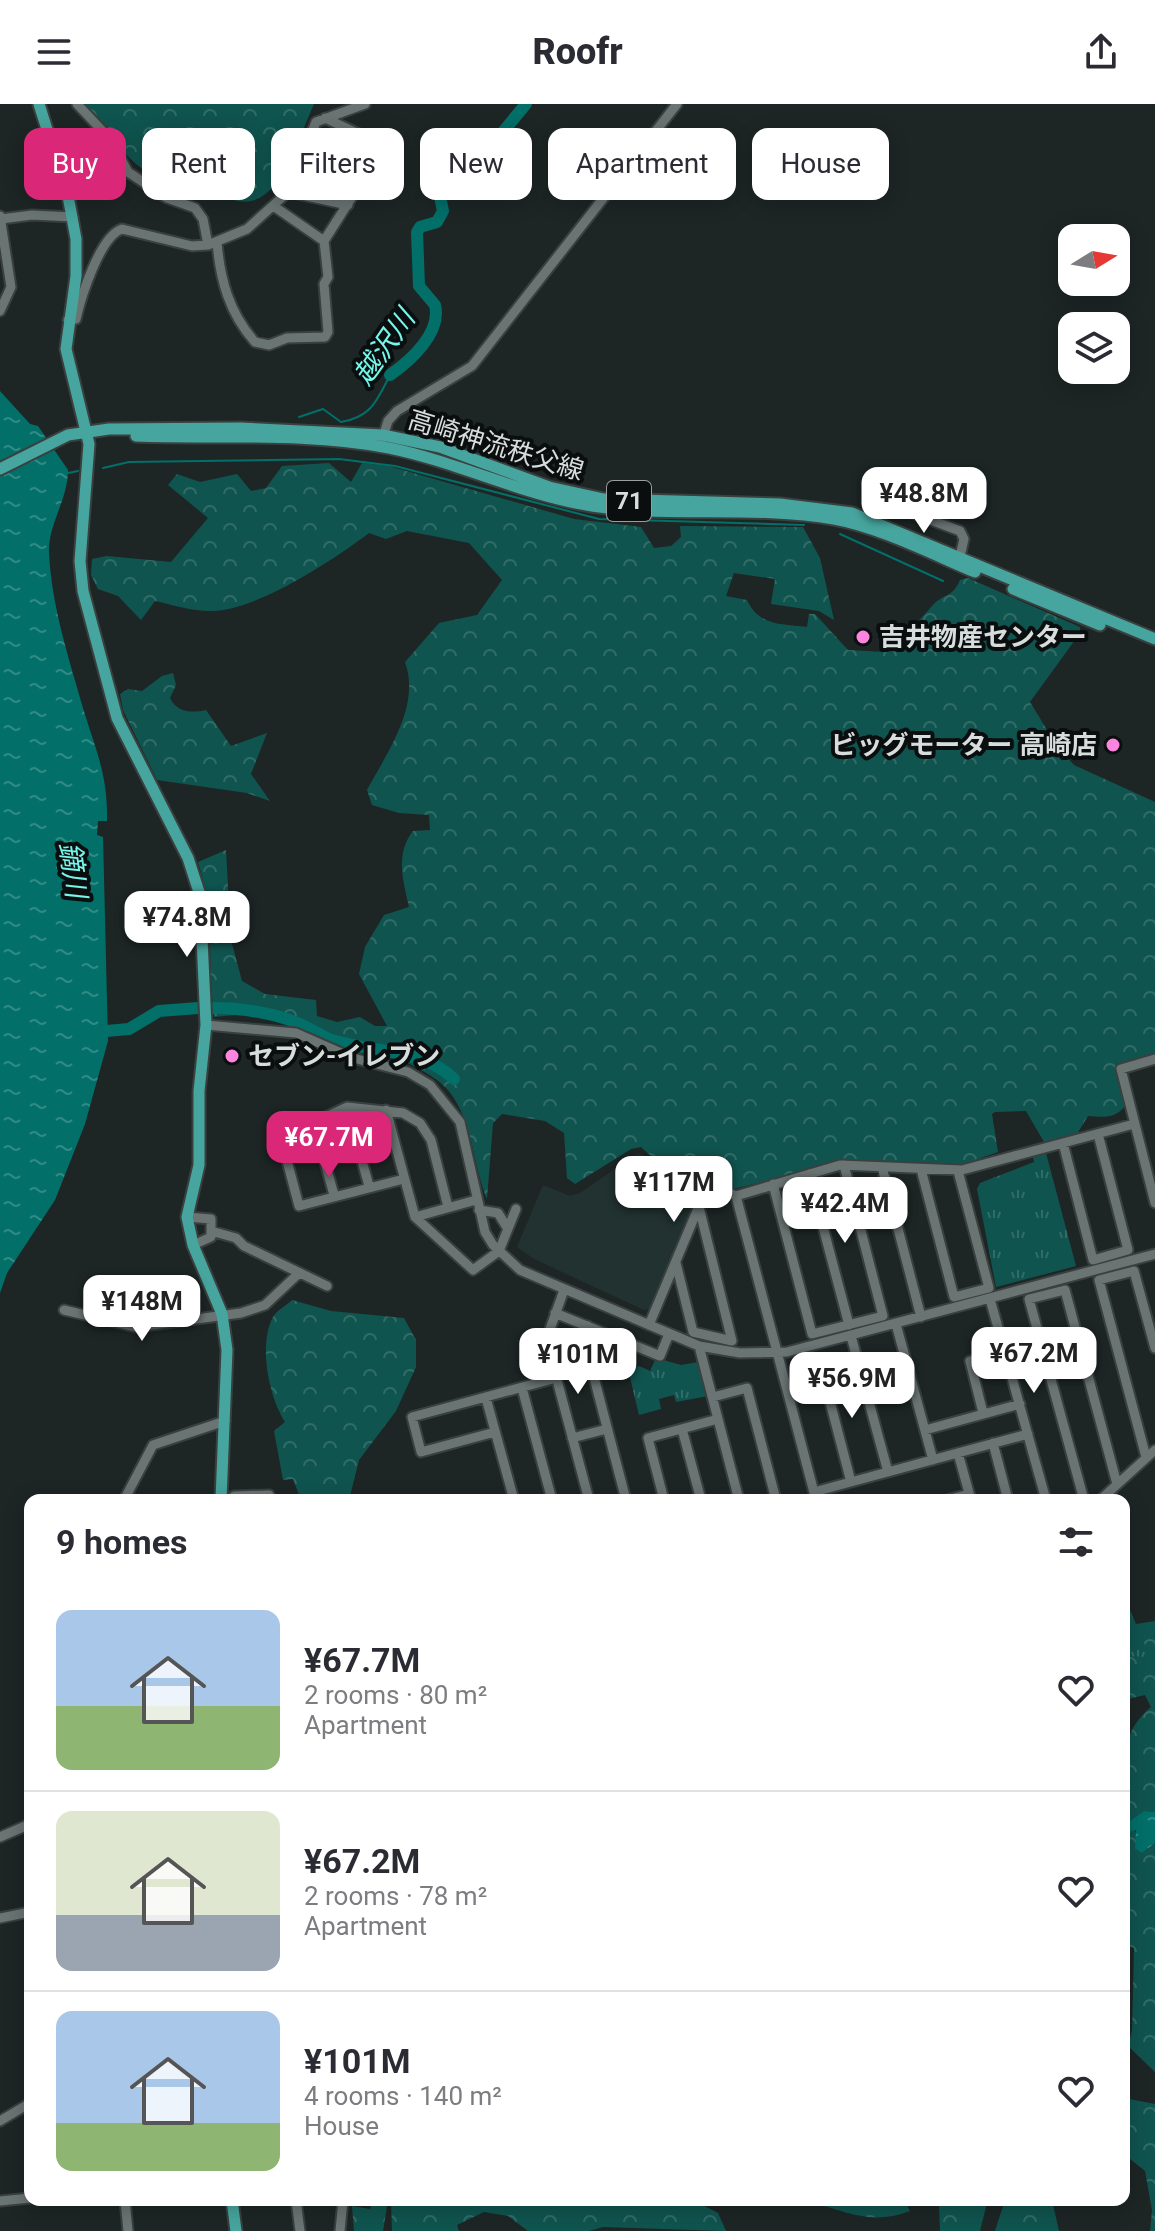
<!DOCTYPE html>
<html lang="en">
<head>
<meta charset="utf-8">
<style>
  body { margin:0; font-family:Roboto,"Noto Sans JP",sans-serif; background:#f2f2f3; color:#2b2b33; height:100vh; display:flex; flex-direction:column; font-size:30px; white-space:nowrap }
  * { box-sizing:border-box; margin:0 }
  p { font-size:26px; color:#7c7c81 }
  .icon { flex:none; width:44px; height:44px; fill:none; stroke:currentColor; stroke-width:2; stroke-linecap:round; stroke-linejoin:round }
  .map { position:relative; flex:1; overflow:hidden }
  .panel { position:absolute; left:24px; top:1390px; width:1106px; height:712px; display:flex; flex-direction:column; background:#fff; border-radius:16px; box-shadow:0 4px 20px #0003 }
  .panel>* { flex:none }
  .top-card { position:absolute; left:24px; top:24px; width:1108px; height:72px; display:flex; gap:16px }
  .needle { width:52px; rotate:79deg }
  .fabs { position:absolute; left:1058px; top:120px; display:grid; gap:16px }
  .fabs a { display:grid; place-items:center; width:72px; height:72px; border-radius:16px; background:#fff; box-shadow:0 4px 20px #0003; font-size:40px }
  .price { position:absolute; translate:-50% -68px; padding:0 18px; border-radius:16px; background:#fff; color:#222; font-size:26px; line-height:52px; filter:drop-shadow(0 2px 4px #0008) }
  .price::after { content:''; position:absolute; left:50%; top:48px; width:24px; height:18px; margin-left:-12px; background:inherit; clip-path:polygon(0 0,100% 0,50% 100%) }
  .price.on { background:#db2777; color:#fff }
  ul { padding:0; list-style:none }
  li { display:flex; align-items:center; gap:24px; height:200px; padding:0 32px }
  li+li { border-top:2px solid #e1e1e2 }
  li span { display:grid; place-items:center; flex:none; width:224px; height:160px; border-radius:16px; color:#555 }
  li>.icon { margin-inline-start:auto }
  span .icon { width:96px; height:96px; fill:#fffc; stroke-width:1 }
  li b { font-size:34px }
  h2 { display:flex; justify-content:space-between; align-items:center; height:96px; padding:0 32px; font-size:34px }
  .tag { padding:0 28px; border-radius:16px; background:#fff; box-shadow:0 4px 20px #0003; font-size:28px; line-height:72px }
  .tag.on { background:#db2777; color:#fff }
  header { display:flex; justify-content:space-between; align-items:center; height:104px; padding:0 32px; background:#fff; font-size:36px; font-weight:800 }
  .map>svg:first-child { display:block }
</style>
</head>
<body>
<header><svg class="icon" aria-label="menu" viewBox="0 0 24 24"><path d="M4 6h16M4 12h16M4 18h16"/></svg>Roofr<svg class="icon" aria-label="share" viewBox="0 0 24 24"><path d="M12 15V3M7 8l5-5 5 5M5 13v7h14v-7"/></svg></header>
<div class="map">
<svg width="1155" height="2127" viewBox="0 0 1155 2127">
  <defs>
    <pattern id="forest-crowns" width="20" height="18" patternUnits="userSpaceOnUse" patternTransform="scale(2)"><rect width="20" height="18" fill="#10544f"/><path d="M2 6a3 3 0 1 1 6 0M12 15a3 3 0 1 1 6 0" fill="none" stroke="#326c68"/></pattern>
    <pattern id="park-tufts" width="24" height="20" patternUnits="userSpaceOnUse" patternTransform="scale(2)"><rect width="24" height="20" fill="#10544f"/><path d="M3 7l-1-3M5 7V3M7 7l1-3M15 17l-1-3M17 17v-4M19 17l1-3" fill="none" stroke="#326c68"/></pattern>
    <pattern id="water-ripples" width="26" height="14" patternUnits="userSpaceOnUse" patternTransform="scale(2)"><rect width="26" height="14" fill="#026f69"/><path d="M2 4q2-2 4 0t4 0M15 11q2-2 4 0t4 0" fill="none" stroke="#328a85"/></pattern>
  </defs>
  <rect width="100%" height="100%" fill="#1d2625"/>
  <!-- built -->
  <path fill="#213230" d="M 638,1049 L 706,1078 L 651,1205 L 644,1206 L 534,1155 L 517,1143 L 543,1081 L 570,1092 L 580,1089 Z"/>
  <!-- forest -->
  <path fill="url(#forest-crowns)" d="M 85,0 L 314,0 C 292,49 270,139 203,76 C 191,76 176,79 165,76 C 130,66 108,27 85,0 Z
    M 329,359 L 351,378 L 362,359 L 389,362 L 574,415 L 641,423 L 654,444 L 671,442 L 681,433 L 680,422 L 803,423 L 820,454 L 834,516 L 819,507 L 771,500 L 775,475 L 734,469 L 726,492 L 747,496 C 759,522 781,520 807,523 L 809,510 L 815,510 L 848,546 L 884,548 C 901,533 918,519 932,502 C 943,489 952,495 960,476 L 968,474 L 1080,523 L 1080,529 L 1030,598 L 1055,639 L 1074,661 L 1155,698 L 1155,950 L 1118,962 L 1125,1002 C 1115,1015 1103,1013 1088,1012 L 1077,1030 L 1044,1038 L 1026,1007 L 995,1008 L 992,1010 L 998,1048 L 955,1063 L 843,1058 L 733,1085 L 653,1054 L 641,1043 L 631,1045 L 575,1080 L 567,1074 L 564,1029 L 545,1017 L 502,1010 L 493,1019 L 487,1095 C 472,1059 474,1018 448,986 C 422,954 295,915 251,911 C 239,910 226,912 214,913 C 208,860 214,808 198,758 L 226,746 L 231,836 L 242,877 L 265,890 L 316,896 L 317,912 L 337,918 L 360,913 L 375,922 L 387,922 L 359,870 L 365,843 L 384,811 L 409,803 C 403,776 395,750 413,727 L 430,726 L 429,711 L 399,709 L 372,701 L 367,686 C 387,649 421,602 405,558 L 439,519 L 477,511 L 502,476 L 469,439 L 407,427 L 386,435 L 369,429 C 335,455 253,509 210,507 C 192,507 173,501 155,497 L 141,516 L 118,492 L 98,485 L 91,471 L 92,455 L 107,452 L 171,458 L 208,414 L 168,381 L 177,370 L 200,378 L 237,370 L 251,387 L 266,384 L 282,362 Z
    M 173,569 L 176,581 L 170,594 C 177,609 192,609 206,606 L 231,642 L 267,629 L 251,670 L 270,697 L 247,689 L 157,676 L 123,606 L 120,590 L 128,585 L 142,587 L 162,572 Z
    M 292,1196 L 331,1207 L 404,1214 L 416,1236 L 416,1263 L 396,1307 L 359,1356 L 349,1396 L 301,1396 L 293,1375 L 283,1376 L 274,1327 L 285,1318 C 269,1293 258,1241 273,1213 C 276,1207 287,1201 292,1196 Z
    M 1155,1517 L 1155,1708 L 1144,1707 L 1124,1721 C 1124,1675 1113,1635 1151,1603 L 1145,1591 L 1124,1596 L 1124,1522 Z
    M 1133,1724 L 1137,1730 L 1135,1745 L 1142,1749 L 1155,1739 L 1155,1968 L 1128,1942 L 1132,1927 L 1134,1844 L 1124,1840 L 1124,1729 Z
    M 1124,1994 L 1155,2000 L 1155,2127 L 1150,2127 L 1152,2106 L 1145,2067 L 1124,2050 Z
    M 373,2096 L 388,2096 L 383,2127 L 354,2127 L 352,2102 L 370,2105 Z
    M 391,2096 L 693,2096 L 718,2109 L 726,2127 L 603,2123 L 589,2127 L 528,2127 L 508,2112 L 484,2108 L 457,2121 L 459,2127 L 392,2127 Z
    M 802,2096 L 904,2096 L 910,2107 C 868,2123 843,2105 802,2096 Z
    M 945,2096 L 981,2096 L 986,2103 L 980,2127 L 940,2127 L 939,2101 Z
    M 1005,2096 L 1052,2096 L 1059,2127 L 995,2127 Z"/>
  <!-- park -->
  <path fill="url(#park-tufts)" d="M 1046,1049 L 1076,1162 L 996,1183 L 977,1085 L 980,1079 L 1034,1058 L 1033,1053 Z
    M 656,1254 L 681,1261 L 699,1258 L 708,1292 L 676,1298 L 674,1291 L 659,1295 L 661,1305 L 639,1311 L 628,1265 L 639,1262 L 650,1267 Z
    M 1124,1492 L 1150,1553 L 1124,1552 Z"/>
  <!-- water -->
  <path fill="url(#water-ripples)" d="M 0,287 L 30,320 L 38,322 L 68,366 C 68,396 48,420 49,448 C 51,500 69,555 83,604 C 96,647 108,671 107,717 L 98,717 L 97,731 L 103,733 L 108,937 L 85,1020 L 55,1096 L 7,1169 L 0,1189 Z
    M 1144,1707 L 1155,1708 L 1155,1739 L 1142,1749 L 1135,1745 L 1136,1726 L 1124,1729 L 1124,1721 Z"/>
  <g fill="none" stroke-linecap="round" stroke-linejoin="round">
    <!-- stream -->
    <path stroke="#026f69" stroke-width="2" d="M 299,313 L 323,305 L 341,318 C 372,313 377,296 390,271
      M 103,364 L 129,358 L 339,355 L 395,362 L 599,415 L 804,421
      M 68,369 L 78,367
      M 840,430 L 943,477"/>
    <!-- river -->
    <path stroke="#026f69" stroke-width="12" d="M 390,271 C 410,257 442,229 435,201 L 419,182 L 417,128 L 420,123 L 437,118 L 443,107 L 437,79 L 464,43 L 502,29 L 526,0
      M 213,904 C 242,904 277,909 304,922 C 314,926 322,933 332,936 C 373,949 422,944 454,975
      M 95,928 L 129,925 L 159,907 L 198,904"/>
    <!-- minor casing -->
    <g stroke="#39403f" stroke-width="13">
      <path id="minor" d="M 77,0 L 110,35 L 128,68 L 167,94 L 195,104 L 203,115 L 208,141
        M 288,88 L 348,101
        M 275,103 L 324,137
        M 0,112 L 11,183 L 0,207
        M 1,115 L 32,111 L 73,113
        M 217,138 C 220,175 229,209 255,238 L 269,241 L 287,234 L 325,233 L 328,228 L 324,180 L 328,173 L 324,137 L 381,47 L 380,40 L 325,14
        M 68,216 L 76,215 C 81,193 100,132 122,125 L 192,142 L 208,141 L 247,125 L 288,88 L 316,18 L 365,0
        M 382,336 L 388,317 L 397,307 L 472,262 L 677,0
        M 888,400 L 960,427 L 964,435 L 959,457
        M 206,921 L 296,929 L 353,954 L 408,968 L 430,981 L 460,1018 L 485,1128 L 493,1141 L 520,1166 L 699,1242 L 740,1249 L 787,1248 L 1155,1150
        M 1155,955 L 1121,965 L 1155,1099
        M 347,1003 L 369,1082
        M 386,1006 L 415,1113 L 473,1166 L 499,1147 L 516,1105
        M 314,1019 L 334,1091
        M 1063,1039 L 1093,1156 L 1128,1146 L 1098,1030
        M 882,1063 L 921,1213
        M 921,1065 L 954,1193 L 989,1184 L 958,1067
        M 809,1070 L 849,1221
        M 404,1075 L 299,1102 L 281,1034 L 347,1003 L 403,1009 L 420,1019 L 431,1036 L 448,1103
        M 773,1080 L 812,1230 L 883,1212 L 844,1061
        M 479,1106 L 498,1109 L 508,1125
        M 187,1113 L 211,1115 L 211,1133 L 193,1141
        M 415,1113 L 476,1096
        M 211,1127 L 236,1134 L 244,1142 L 327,1182
        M 676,1159 L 693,1228 L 732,1237 L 699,1103
        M 564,1186 L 549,1228 L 549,1246 L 589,1396
        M 990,1195 L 1046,1396
        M 64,1206 L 136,1223 L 241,1209 L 265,1201 L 298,1170
        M 555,1209 L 660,1252 L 669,1230
        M 896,1220 L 933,1356
        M 649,1221 L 707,1083 L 712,1081 L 736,1092
        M 588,1222 L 585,1239 L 626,1396
        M 851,1232 L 888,1368
        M 699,1242 L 739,1396
        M 522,1284 L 552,1396
        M 713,1293 L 747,1284 L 776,1396
        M 486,1294 L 514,1396
        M 983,1309 L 970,1257 L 1005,1248
        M 682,1325 L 701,1396
        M 925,1326 L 1020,1300
        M 495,1328 L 421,1348 L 412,1313 L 556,1274
        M 572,1334 L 607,1325
        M 993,1339 L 1008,1396
        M 958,1349 L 971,1396
        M 1146,1353 L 1099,1176 L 1134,1167 L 1155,1244
        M 851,1378 L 822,1267 L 858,1257
        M 814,1388 L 1028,1330
        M 234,1392 L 269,1391 L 270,1396
        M 124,1396 L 153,1341 L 225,1317
        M 664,1396 L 648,1334 L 718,1315
        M 816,1396 L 736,1092 L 840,1061 L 962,1066 L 1134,1020
        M 947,1396 L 969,1390
        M 1084,1396 L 1029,1195 L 1065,1186 L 1117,1380
        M 1100,1396 L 1155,1346
        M 0,1733 L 30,1720
        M 0,1814 L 30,1808
        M 0,2017 L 30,1999
        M 125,2096 L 128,2127
        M 296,2096 L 300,2127
        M 0,2097 L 30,2094
        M 340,2127 L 343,2096"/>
    </g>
    <!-- major casing -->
    <g stroke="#39403f" stroke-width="15">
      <path id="major" d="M 39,0 L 68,92 L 76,135 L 76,172 L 66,245 L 89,340 L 80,457 L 83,487 L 117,614 L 188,754 L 200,791 L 206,921 L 199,987 L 199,1061 L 187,1113 L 193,1141 L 222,1210 L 227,1246 L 221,1396
        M 136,332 C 219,335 306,328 389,344 C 458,358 522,391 592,402 C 672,414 754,401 834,415 C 879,423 932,450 975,468
        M 0,365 L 68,331 L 109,325 L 240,324 L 383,331 L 440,343 L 549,383 L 604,395 L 780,400 L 852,409 L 1155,535
        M 1013,485 L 1100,521
        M 232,2096 L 236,2127"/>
    </g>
    <!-- minor -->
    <use href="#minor" stroke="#6a7473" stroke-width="9"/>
    <!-- major -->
    <use href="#major" stroke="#46a59e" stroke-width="11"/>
  </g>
  <!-- markers -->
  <g fill="#fe85df" stroke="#0a0e0e" stroke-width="3">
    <circle cx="863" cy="533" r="8"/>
    <circle cx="1113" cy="641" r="8"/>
    <circle cx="232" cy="952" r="8"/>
  </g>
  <g text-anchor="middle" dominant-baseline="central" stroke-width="8" stroke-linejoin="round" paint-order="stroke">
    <!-- shield labels -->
    <rect fill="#0a0e0e" stroke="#9a9f9e" stroke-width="2" x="607" y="377" width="44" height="40" rx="6"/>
    <g font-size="24" font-weight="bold" fill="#d7dddc">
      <text x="629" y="397">71</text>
    </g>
    <!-- street labels -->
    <g font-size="26" fill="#d7dddc" stroke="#0a0e0e">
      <text transform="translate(496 341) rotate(17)">高崎神流秩父線</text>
    </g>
    <!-- poi labels -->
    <g font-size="26" font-weight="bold" fill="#d7dddc" stroke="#0a0e0e" text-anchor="start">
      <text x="879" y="533">吉井物産センター</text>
      <text x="1097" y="641" text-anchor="end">ビッグモーター 高崎店</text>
      <text x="248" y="952">セブン-イレブン</text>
    </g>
    <!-- water labels -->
    <g font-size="28" font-style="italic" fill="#77f6eb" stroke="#0a0e0e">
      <text transform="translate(384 243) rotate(-55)">越沢川</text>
      <text transform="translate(73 766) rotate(82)">鏑川</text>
    </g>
  </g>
</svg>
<div class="fabs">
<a><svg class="needle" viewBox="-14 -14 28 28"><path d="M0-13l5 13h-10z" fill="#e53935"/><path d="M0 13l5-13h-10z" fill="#7c7c81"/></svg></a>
<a><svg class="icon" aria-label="layers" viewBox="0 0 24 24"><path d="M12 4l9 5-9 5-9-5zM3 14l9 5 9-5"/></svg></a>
</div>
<b class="price" style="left:924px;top:431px">¥48.8M</b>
<b class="price" style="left:187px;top:855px">¥74.8M</b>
<b class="price on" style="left:329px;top:1075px">¥67.7M</b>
<b class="price" style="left:674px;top:1120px">¥117M</b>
<b class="price" style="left:845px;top:1141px">¥42.4M</b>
<b class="price" style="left:142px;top:1239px">¥148M</b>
<b class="price" style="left:1034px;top:1291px">¥67.2M</b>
<b class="price" style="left:578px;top:1292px">¥101M</b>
<b class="price" style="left:852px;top:1316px">¥56.9M</b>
<div class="top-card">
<a class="tag on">Buy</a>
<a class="tag">Rent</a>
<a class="tag">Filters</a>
<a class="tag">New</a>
<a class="tag">Apartment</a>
<a class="tag">House</a>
</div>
<section class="panel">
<h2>9 homes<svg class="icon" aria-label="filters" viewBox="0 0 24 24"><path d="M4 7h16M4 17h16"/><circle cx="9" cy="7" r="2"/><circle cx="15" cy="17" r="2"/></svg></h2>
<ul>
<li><span style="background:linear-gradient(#a9c7e8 60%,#8fb573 0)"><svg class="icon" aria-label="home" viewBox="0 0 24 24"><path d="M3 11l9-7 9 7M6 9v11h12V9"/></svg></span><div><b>¥67.7M</b><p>2 rooms · 80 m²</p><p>Apartment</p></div><svg class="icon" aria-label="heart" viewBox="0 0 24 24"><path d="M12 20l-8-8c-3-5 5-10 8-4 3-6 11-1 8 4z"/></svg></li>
<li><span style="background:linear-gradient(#dfe7d0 65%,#9aa5b1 0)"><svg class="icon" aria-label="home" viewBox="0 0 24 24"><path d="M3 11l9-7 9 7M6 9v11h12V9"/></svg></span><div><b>¥67.2M</b><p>2 rooms · 78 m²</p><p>Apartment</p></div><svg class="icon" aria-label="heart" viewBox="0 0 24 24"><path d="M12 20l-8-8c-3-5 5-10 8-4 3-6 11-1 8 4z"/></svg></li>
<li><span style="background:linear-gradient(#a9c7e8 70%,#8fb573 0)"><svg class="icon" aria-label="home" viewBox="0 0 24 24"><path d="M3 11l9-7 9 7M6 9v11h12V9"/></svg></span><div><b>¥101M</b><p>4 rooms · 140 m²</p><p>House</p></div><svg class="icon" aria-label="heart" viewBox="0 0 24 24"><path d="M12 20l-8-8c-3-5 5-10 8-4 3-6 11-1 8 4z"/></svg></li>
</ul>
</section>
</div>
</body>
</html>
